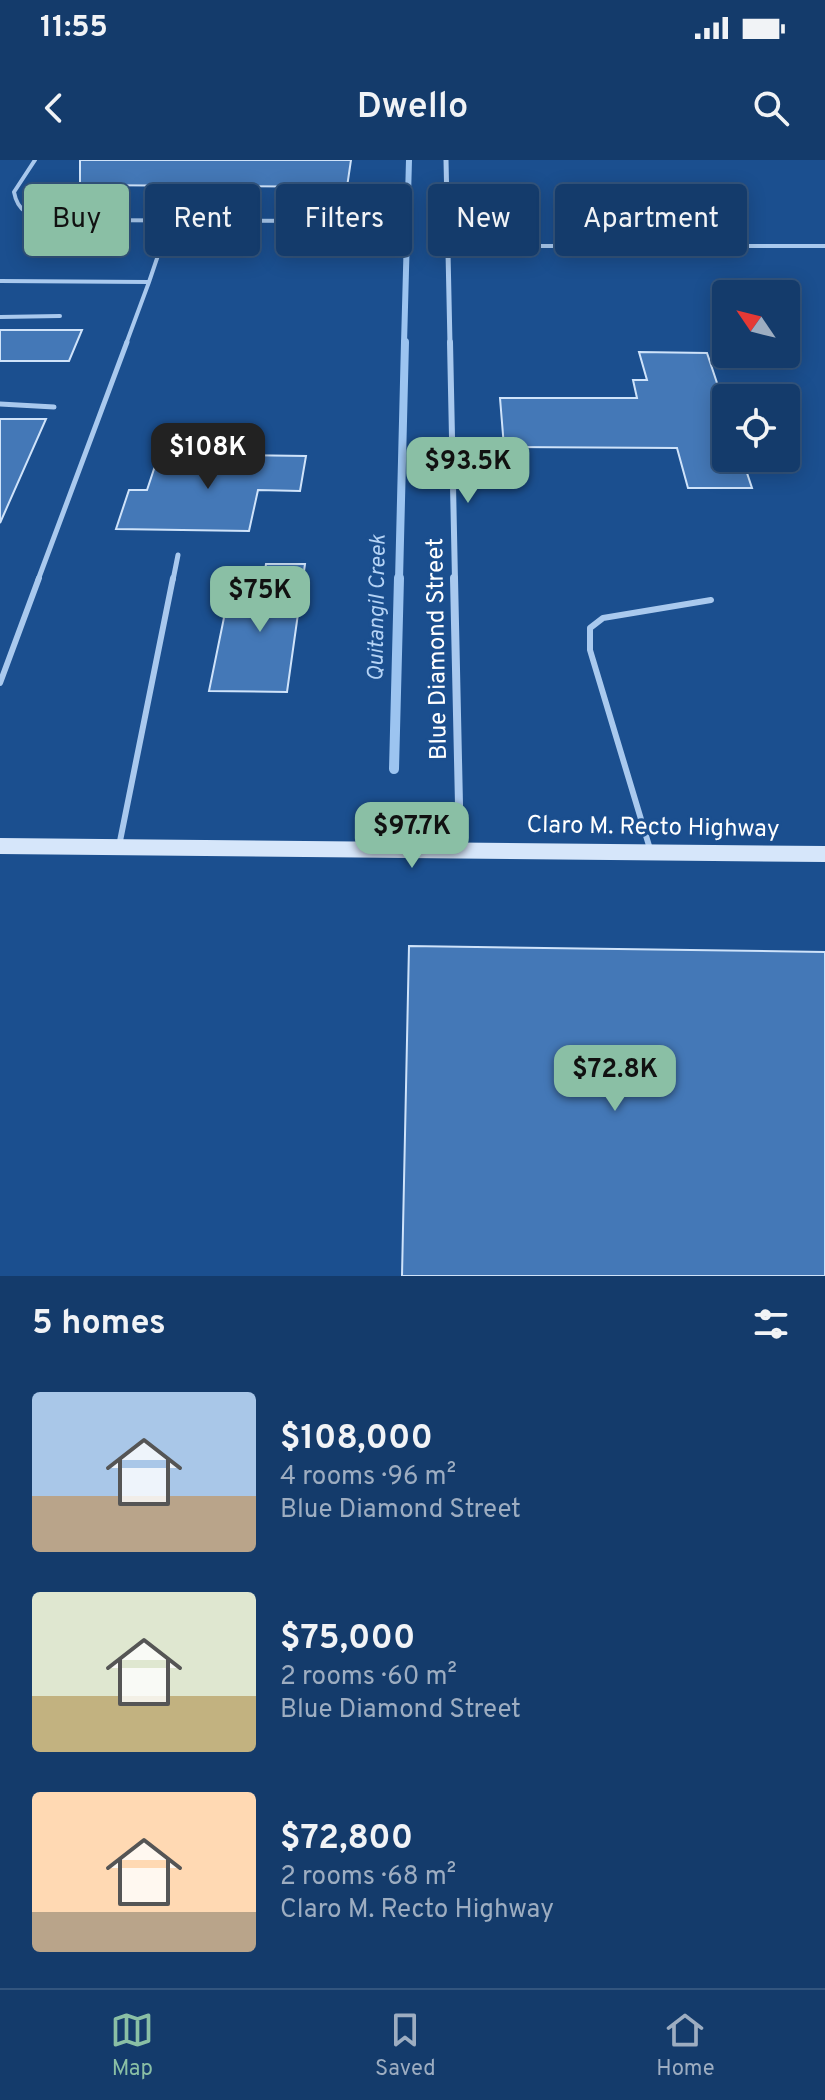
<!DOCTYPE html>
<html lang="en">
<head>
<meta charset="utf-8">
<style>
  body { margin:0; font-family:Overpass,sans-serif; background:#214673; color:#f1f3f6; height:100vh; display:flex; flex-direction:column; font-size:30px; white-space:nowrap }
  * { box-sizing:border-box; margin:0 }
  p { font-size:26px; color:#9dadc1 }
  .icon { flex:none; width:44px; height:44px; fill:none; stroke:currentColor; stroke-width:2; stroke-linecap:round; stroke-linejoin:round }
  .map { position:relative; height:1116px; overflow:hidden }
  .side { display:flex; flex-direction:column; background:#143b6b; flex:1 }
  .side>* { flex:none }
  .top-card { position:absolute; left:24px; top:24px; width:778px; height:72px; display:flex; gap:16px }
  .needle { width:52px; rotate:305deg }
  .tools { position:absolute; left:712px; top:120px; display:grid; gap:16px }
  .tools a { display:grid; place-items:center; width:88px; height:88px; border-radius:8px; background:#143b6b; box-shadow:0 4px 20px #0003,0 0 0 2px #33557e; font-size:40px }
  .price { position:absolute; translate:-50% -68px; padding:0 18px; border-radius:16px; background:#8abfa5; color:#111; font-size:26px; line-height:52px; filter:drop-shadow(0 2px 4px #0008) }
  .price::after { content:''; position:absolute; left:50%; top:48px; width:24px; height:18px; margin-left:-12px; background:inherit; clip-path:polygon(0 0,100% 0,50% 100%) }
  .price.active { background:#222; color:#fff }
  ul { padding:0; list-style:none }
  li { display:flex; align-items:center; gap:24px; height:200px; padding:0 32px }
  li span { display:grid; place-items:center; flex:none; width:224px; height:160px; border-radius:8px; color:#555 }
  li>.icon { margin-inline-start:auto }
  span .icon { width:96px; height:96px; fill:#fffc; stroke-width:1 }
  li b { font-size:34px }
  h2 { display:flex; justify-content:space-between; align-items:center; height:96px; padding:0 32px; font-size:34px }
  .tag { padding:0 28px; border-radius:8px; background:#143b6b; box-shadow:0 4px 20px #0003,0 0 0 2px #33557e; font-size:28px; line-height:72px }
  .tag.active { background:#8abfa5; color:#111 }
  .status { display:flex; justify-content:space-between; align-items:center; height:56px; padding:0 40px; background:#143b6b; direction:ltr }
  .status svg { height:22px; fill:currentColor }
  header { display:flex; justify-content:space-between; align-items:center; height:104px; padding:0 32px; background:#143b6b; font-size:36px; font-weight:600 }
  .menu { display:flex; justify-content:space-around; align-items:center; height:112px; border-top:2px solid #33557e; background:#143b6b; font-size:22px; color:#9dadc1 }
  .menu a { display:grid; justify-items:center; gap:4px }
  .menu .active { color:#8abfa5 }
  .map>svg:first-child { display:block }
</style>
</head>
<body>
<div class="status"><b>11:55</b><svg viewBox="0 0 49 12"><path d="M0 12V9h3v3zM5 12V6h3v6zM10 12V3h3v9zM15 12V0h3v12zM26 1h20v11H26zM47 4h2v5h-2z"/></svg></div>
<header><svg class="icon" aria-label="back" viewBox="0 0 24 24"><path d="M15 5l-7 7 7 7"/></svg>Dwello<svg class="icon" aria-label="search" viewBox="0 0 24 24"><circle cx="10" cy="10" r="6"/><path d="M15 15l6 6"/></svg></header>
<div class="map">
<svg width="825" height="1116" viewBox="0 0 825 1116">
  <rect width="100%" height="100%" fill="#1b4f8f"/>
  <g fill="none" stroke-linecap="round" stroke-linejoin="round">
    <!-- stream-far2 -->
    <path stroke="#9cc4f0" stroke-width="6" d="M 404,184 L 409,0"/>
    <!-- stream-far1 -->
    <path stroke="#9cc4f0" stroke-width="8" d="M 399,420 L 405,182"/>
    <!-- stream -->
    <path stroke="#9cc4f0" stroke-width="10" d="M 394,609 L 399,418"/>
  </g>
  <!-- building -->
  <path fill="#4478b7" stroke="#cfe3fa" stroke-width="2" d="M 80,0 L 351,0 L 347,27 L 80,25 Z
    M 0,170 L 82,170 L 69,201 L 0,201 Z
    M 639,192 L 707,193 L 726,250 L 726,298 L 742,298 L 752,328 L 688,328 L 677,288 L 504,287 L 500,238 L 637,238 L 633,220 L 647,220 Z
    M 0,259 L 46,259 L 0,363 Z
    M 159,294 L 306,296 L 300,331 L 258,330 L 249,371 L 116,369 L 129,330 L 147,330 Z
    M 266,404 L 305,404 L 287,532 L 209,531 L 229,433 L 261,434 Z
    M 409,786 L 825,792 L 825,1116 L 402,1116 Z"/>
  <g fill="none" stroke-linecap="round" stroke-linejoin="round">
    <!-- service-far2 -->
    <path stroke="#a9c9ee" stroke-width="4" d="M 35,0 L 14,32 C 18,54 32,56 51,60 L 368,61
      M 447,86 L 825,86
      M 0,121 L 149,122 L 126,184
      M 149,122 L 169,63
      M 0,157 L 60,156"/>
    <!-- service-far1 -->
    <path stroke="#a9c9ee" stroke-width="5" d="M 0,244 L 54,247
      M 38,420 L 127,182
      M 173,420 L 178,395"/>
    <!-- service -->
    <path stroke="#a9c9ee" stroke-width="6" d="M 0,523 L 39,418
      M 119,686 L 173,418
      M 650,689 L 590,490 L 590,468 L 603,458 L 711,440"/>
    <!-- minor-far2 -->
    <path stroke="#a9c9ee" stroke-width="5" d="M 446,0 L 450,184"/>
    <!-- minor-far1 -->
    <path stroke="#a9c9ee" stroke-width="6" d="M 450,182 L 455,420"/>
    <!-- minor -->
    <path stroke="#a9c9ee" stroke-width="8" d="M 454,418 L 460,690"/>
    <!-- secondary -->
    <path fill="#d6e6fa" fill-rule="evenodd" d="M 0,678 L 825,686 L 825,702 L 0,694 Z"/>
  </g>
  <g text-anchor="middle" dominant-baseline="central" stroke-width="6" stroke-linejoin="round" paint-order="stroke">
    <!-- far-water labels -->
    <g font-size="22" font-style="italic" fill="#b5d3f5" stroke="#1b4f8f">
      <text transform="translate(378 448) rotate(-89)">Quitangil Creek</text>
    </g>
    <!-- street labels -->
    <g font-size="24" fill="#fff" stroke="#1b4f8f">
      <text transform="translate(438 489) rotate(-91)">Blue Diamond Street</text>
      <text transform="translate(653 668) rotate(1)">Claro M. Recto Highway</text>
    </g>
  </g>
</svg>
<div class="tools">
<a><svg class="needle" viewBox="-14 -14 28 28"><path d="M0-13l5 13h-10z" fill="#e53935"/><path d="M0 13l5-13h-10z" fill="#9dadc1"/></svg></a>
<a><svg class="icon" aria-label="locate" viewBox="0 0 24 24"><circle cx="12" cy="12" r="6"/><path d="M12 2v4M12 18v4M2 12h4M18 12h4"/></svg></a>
</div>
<b class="price active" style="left:208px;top:331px">$108K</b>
<b class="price" style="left:468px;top:345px">$93.5K</b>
<b class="price" style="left:260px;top:474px">$75K</b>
<b class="price" style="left:412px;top:710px">$97.7K</b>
<b class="price" style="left:615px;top:953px">$72.8K</b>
<div class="top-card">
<a class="tag active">Buy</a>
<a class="tag">Rent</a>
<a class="tag">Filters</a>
<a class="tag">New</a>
<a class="tag">Apartment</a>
</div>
</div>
<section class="side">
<h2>5 homes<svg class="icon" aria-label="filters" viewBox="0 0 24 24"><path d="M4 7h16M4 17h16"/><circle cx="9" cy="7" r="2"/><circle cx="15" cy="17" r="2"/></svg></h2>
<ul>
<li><span style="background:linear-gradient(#a9c7e8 65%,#b9a48a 0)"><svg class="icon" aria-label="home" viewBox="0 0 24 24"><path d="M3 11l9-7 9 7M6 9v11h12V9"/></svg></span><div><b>$108,000</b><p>4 rooms · 96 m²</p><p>Blue Diamond Street</p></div></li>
<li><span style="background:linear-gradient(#dfe7d0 65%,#c2b280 0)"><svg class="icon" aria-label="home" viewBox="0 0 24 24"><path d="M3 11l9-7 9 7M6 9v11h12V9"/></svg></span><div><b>$75,000</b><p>2 rooms · 60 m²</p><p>Blue Diamond Street</p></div></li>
<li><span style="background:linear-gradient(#ffd9b3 75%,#b9a48a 0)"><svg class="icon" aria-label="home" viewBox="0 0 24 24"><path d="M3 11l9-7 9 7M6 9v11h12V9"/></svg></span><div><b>$72,800</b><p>2 rooms · 68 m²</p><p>Claro M. Recto Highway</p></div></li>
</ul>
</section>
<nav class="menu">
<a class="active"><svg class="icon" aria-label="map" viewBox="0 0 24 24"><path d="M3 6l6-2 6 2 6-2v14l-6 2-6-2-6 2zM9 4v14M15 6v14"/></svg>Map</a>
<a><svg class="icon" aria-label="saved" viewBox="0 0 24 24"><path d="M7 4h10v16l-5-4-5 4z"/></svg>Saved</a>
<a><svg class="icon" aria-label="home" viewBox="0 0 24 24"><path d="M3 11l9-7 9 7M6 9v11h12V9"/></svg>Home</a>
</nav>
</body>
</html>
